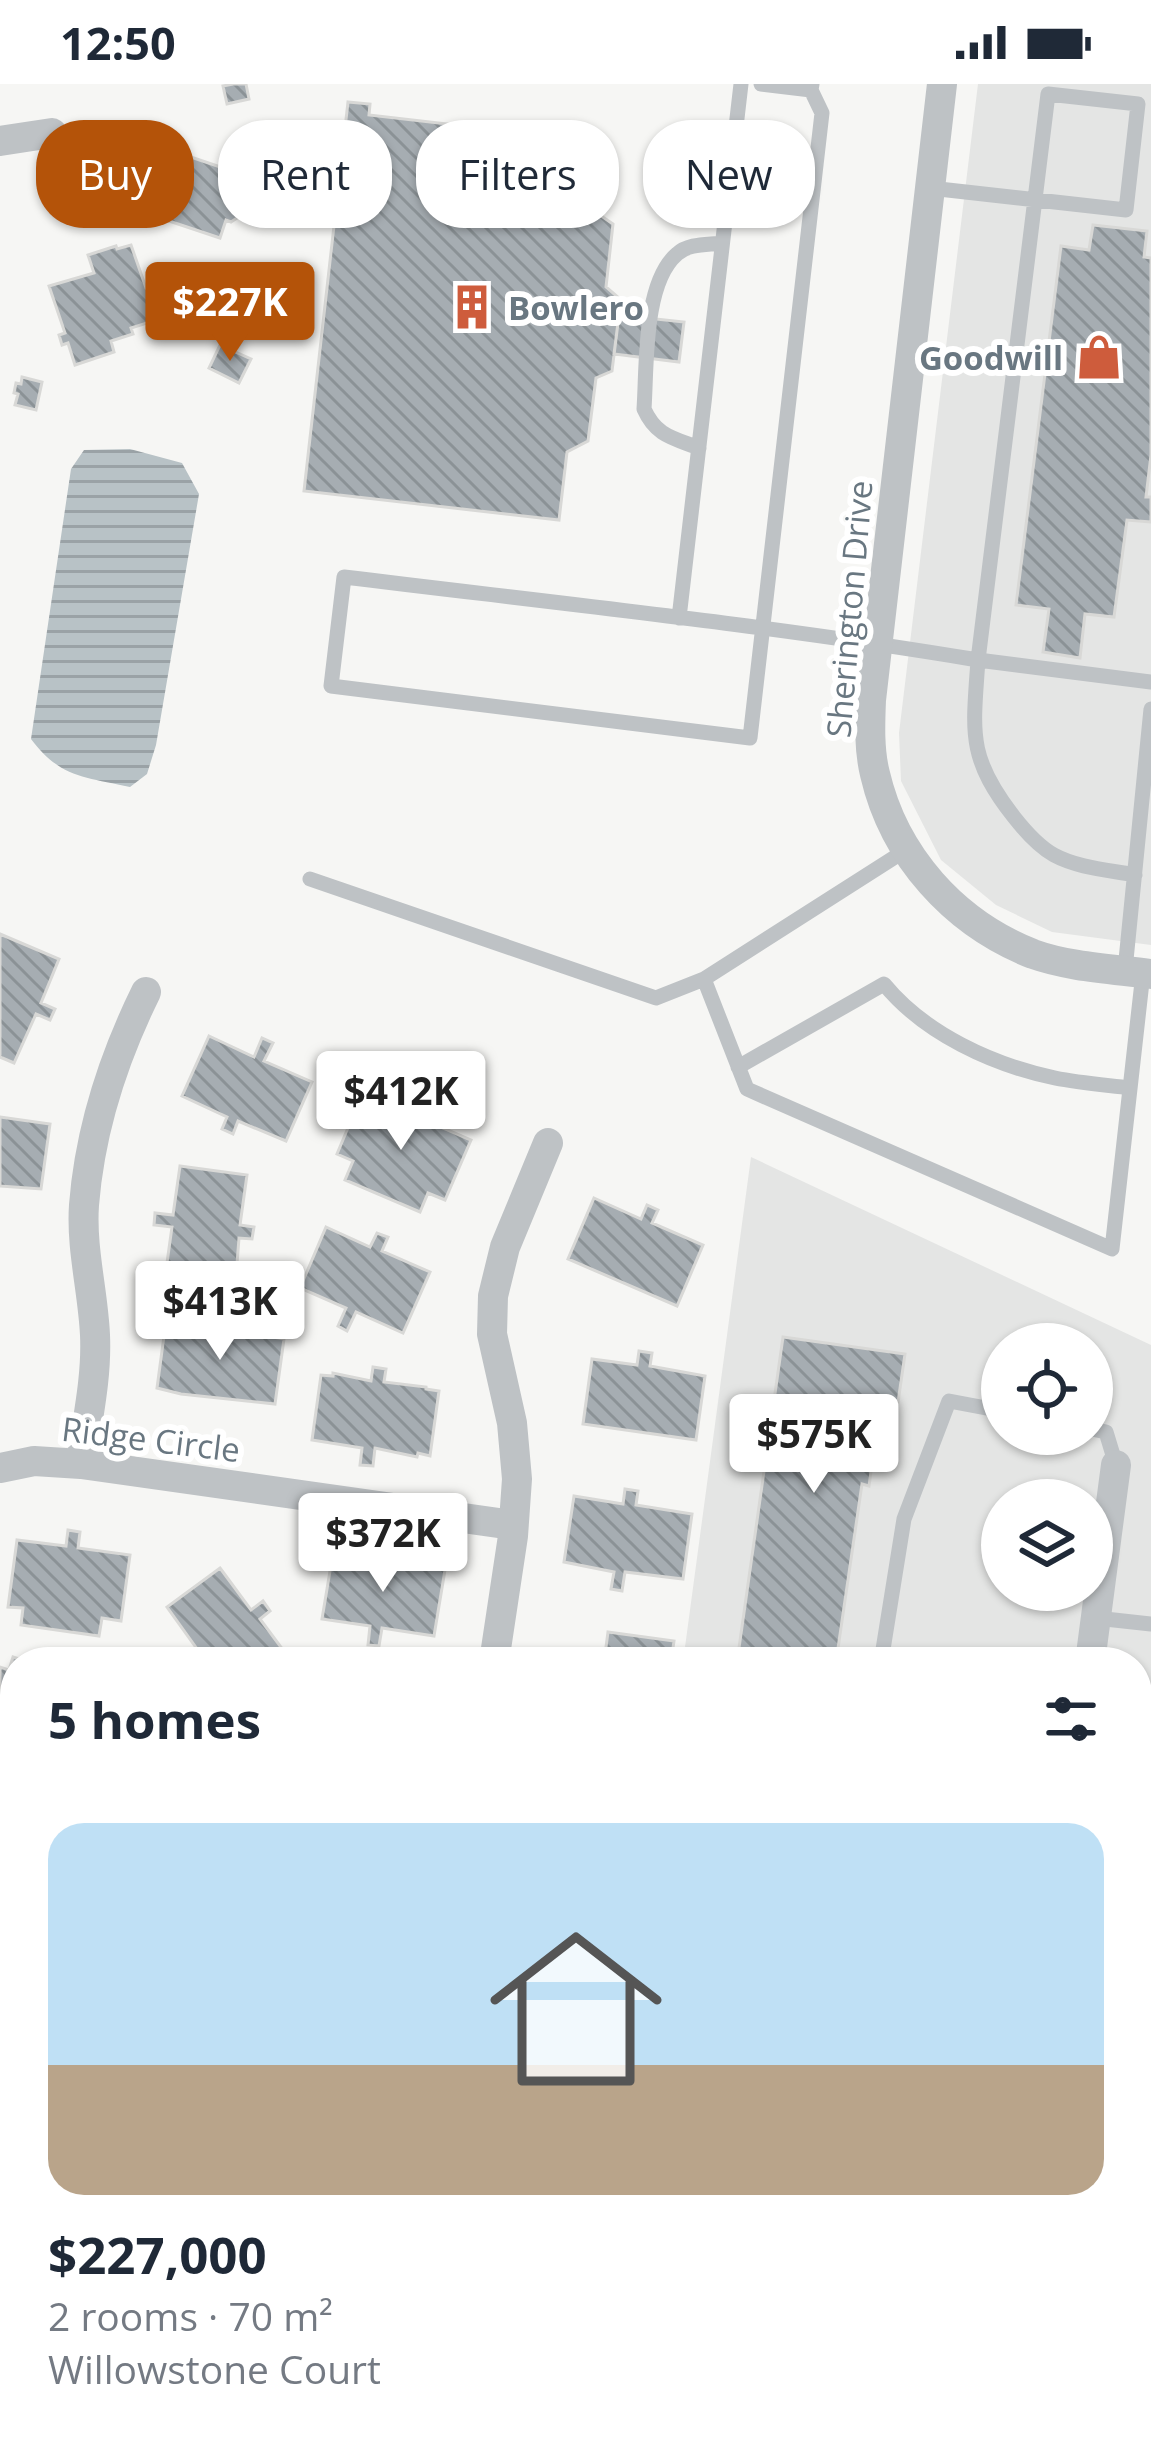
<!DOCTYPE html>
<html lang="en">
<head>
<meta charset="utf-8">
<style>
  body { margin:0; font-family:"Open Sans",sans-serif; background:#f6f6f7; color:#1f2937; height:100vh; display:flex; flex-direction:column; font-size:45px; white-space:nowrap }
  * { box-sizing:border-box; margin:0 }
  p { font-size:39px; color:#747a83 }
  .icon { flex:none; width:66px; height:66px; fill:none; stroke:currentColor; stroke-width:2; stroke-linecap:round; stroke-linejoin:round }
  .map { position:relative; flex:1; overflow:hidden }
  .drawer { position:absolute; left:0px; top:1563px; width:1152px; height:804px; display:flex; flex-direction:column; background:#fff; border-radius:48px 48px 0 0; box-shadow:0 3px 9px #0004 }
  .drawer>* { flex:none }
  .hud { position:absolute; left:36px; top:36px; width:1080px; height:108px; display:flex; gap:24px }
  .buttons { position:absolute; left:981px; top:1239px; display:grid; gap:24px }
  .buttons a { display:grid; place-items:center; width:132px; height:132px; border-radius:50%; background:#fff; box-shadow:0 3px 9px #0004; font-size:60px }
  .price { position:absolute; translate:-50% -102px; padding:0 27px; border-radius:12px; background:#fff; color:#222; font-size:39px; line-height:78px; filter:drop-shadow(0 3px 6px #0008) }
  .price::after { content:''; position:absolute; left:50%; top:72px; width:36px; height:27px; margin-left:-18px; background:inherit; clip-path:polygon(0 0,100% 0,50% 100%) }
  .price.selected { background:#b45309; color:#fff }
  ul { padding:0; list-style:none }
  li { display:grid; align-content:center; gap:24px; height:636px; padding:0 48px }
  li span { display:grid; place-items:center; height:372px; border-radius:36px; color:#555 }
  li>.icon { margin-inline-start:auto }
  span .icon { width:216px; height:216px; fill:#fffc; stroke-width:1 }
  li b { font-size:51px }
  h2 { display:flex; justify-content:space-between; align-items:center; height:144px; padding:0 48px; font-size:51px }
  .tag { padding:0 42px; border-radius:48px; background:#fff; box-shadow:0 3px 9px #0004; font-size:42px; line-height:108px }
  .tag.selected { background:#b45309; color:#fff }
  .status { display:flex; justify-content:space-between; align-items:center; height:84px; padding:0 60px; background:#fff; direction:ltr }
  .status svg { height:33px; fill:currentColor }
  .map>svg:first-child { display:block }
</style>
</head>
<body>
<div class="status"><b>12:50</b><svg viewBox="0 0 49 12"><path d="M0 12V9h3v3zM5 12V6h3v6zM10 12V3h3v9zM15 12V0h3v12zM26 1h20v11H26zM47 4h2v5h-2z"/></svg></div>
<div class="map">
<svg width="1151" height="2367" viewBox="0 0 1151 2367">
  <defs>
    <pattern id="water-rules" width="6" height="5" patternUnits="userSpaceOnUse" patternTransform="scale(3)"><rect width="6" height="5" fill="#b8c2c6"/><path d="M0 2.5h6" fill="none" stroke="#9aa2a6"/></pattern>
    <pattern id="building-back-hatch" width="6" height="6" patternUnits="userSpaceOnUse" patternTransform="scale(3)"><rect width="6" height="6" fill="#a6adb2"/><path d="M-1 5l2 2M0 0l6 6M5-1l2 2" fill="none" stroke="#8b9296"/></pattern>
  </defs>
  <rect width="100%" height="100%" fill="#f6f6f4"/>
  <!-- built -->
  <path fill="#e4e5e4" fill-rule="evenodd" d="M 978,0 L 1151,0 L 1151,861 L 1052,848 L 996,821 L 941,776 L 901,697 L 899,649 Z
    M 751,1073 L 1151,1261 L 1151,2367 L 576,2367 L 579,2352 L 1137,2352 L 1137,1578 L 683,1578 ZM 1002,1260 L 1092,1260 L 1092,1350 L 1002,1350 ZM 1002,1416 L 1092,1416 L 1092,1506 L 1002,1506 Z"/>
  <!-- water -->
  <path fill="url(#water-rules)" d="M 130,365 L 182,379 L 199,410 L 156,661 L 147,690 L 130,703 C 85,693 60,694 31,655 L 71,385 L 84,366 Z"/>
  <!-- building -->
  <path fill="url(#building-back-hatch)" stroke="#d8d8d6" stroke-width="3" d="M 233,0 L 246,0 L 249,15 L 227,20 L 223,2 Z
    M 348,18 L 370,20 L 369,31 L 602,58 L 594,127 L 613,140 L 606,203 L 620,215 L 619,231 L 612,287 L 596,294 L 588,357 L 567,368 L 559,436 L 304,407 Z
    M 176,68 L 241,90 L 232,114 L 238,116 L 241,123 L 237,134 L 231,138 L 226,136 L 220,154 L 160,134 L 171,100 L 166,98 Z
    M 1093,141 L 1147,147 L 1144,173 L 1151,174 L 1151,371 L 1146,413 L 1151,413 L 1151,438 L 1127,436 L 1114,533 L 1085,530 L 1080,574 L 1043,568 L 1049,525 L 1016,521 L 1061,162 L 1089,166 Z
    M 131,161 L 146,204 L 169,197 L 180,232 L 155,241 L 153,237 L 131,244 L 133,250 L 111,257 L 114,268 L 75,281 L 68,259 L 62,261 L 59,251 L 65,249 L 49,202 L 94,189 L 88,171 L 116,162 L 117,165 Z
    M 619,231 L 684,238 L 679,278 L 614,270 Z
    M 220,261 L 251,275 L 239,299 L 209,284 Z
    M 22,293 L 42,298 L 36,326 L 15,321 L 18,310 L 14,309 L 16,299 L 21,300 Z
    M 0,850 L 59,875 L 41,919 L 55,925 L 50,936 L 36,930 L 14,979 L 0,973 Z
    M 209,952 L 254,973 L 262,954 L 273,959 L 264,977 L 312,998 L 286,1057 L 238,1037 L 233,1050 L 222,1045 L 227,1033 L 182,1012 Z
    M 363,1008 L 412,1028 L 417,1016 L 428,1020 L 422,1035 L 471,1056 L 445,1116 L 428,1109 L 420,1128 L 345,1096 L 353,1077 L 337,1070 Z
    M 0,1033 L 50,1040 L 41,1105 L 0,1102 Z
    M 180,1082 L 247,1091 L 240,1141 L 254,1143 L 252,1155 L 239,1154 L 236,1193 L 233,1192 L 232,1202 L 165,1193 L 172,1143 L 154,1141 L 155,1129 L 173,1131 Z
    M 594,1114 L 641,1135 L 647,1121 L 658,1126 L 652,1139 L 703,1161 L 677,1222 L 568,1175 Z
    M 326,1143 L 370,1163 L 377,1149 L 388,1153 L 382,1167 L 430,1188 L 403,1249 L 356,1228 L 347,1247 L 338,1242 L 346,1224 L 300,1204 Z
    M 219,1232 L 231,1234 L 229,1245 L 284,1255 L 275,1320 L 181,1310 L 157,1304 L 166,1237 L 217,1244 Z
    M 783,1253 L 905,1270 L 895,1339 L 878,1337 L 869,1402 L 862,1400 L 836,1578 L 737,1578 Z
    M 639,1267 L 652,1269 L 650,1282 L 705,1292 L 696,1356 L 583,1340 L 592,1275 L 637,1281 Z
    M 373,1283 L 386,1285 L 384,1298 L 426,1303 L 426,1305 L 439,1307 L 430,1372 L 418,1369 L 417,1373 L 375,1364 L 373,1382 L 360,1381 L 362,1364 L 312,1356 L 321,1291 L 333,1292 L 333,1289 L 371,1297 Z
    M 625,1405 L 638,1407 L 636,1421 L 692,1430 L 683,1495 L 625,1488 L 622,1507 L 611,1505 L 614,1488 L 564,1478 L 574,1412 L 623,1420 Z
    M 68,1446 L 80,1448 L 78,1464 L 130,1471 L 121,1537 L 102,1534 L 99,1552 L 21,1541 L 23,1524 L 8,1523 L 17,1456 L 66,1462 Z
    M 381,1462 L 393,1464 L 391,1478 L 445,1486 L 434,1552 L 382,1544 L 379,1562 L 368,1561 L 370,1542 L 322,1535 L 333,1469 L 378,1477 Z
    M 220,1484 L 251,1526 L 263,1517 L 270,1527 L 260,1535 L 292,1578 L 208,1578 L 206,1576 L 182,1578 L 181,1576 L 197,1565 L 167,1523 Z
    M 608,1548 L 674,1557 L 671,1578 L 604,1578 Z
    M 13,1573 L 25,1577 L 15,1578 L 15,1660 L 0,1656 L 0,1583 L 9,1586 Z
    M 15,1799 L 15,1856 L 6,1855 Z
    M 13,2012 L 15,2013 L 15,2105 L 7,2115 L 0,2110 L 0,2104 L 8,2093 L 0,2087 L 0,2027 Z
    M 1151,2324 L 1151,2367 L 1129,2367 L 1122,2352 L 1137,2352 L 1137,2342 L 1150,2336 L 1146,2327 Z
    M 478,2352 L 562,2352 L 563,2358 L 562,2367 L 476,2367 Z
    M 629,2352 L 742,2352 L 740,2364 L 756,2366 L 627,2367 Z"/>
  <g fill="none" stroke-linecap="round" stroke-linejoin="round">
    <!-- lane -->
    <path stroke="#bec2c5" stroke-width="15" d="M 761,0 L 811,6 L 812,0
      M 811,6 L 822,29 L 750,654 L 331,602 L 344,493 C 556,519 768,541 978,576 C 973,649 967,673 1014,733 C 1025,747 1038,762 1054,771 C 1078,784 1109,786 1135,791
      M 930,104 L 1126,126 L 1138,20 L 1048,10 L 978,576 L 1151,598
      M 699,364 C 673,354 656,352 644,325 C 647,282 643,199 677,170 C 689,159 708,161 722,159
      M 679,534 L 741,0
      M 310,795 L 656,914 L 704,895 L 906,766
      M 1125,886 L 1151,625
      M 704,895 L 747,1005 L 1112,1165 L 1143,889
      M 738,983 L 884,900 C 925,950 993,981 1055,994 C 1080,999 1106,1001 1130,1004
      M 1092,1345 L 1106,1348 L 1116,1381
      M 1096,1534 L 1151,1540
      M 881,1578 L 904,1435 L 949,1317 L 1002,1327
      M 1137,1714 L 1151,1716
      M 1137,1815 L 1151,1816
      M 1137,1940 L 1138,1927 L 1151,1928
      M 1137,2102 L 1151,2104
      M 1137,2283 L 1151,2276
      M 1051,2352 L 1060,2367
      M 781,2367 L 784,2352
      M 877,2367 L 879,2352"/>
    <!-- street -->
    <path stroke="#bec2c5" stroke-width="30" d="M 942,0 L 871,616 C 870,641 869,666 875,690 C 894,772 954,839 1033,870 C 1069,883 1113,885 1151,890
      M 0,57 L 52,49
      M 81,1380 C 87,1337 97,1294 95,1251 C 93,1207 81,1165 84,1121 C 90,1045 113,975 146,908
      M 0,1384 L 34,1377 L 81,1380 L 513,1441
      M 494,1578 L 513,1452 L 517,1395 L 512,1339 L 492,1250 L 493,1212 L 505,1163 L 548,1059
      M 1090,1578 L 1116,1381
      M 0,2222 L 15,2255
      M 12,2367 L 61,2352
      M 982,2367 L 984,2352"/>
  </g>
  <!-- icons -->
  <defs>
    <g id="building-bare" transform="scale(3.6)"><path d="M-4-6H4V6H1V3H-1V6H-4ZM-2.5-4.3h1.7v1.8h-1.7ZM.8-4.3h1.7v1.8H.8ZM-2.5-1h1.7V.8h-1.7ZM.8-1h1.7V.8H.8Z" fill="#ce5c3c" stroke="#fff" stroke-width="2.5" paint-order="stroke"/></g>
    <g id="shop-bare" transform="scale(3.6)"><path d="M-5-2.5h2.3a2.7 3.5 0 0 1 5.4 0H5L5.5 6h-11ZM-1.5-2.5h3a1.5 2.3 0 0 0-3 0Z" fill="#ce5c3c" stroke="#fff" stroke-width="2.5" paint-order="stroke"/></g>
  </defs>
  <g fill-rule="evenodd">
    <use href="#building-bare" x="472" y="223"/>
    <use href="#shop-bare" x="1099" y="273"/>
  </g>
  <g text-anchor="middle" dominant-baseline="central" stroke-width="12" stroke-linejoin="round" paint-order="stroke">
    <!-- poi labels -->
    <g font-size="33" font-weight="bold" fill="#697781" stroke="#fff" text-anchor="start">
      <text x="508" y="223">Bowlero</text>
      <text x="1063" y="273" text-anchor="end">Goodwill</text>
    </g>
    <!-- street labels -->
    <g font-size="33" fill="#697781" stroke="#fff">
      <text transform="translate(849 525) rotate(-85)">Sherington Drive</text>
      <text transform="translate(151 1355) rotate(7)">Ridge Circle</text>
    </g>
  </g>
</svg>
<div class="buttons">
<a><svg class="icon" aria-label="locate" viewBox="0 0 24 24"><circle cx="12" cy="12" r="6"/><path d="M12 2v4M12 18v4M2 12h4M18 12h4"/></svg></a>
<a><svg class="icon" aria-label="layers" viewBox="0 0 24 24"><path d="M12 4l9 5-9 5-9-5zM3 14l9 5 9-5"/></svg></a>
</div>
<b class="price selected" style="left:230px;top:280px">$227K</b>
<b class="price" style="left:401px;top:1069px">$412K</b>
<b class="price" style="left:220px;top:1279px">$413K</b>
<b class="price" style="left:814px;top:1412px">$575K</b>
<b class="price" style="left:383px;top:1511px">$372K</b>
<div class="hud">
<a class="tag selected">Buy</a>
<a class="tag">Rent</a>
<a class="tag">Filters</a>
<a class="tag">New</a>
</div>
<section class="drawer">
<h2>5 homes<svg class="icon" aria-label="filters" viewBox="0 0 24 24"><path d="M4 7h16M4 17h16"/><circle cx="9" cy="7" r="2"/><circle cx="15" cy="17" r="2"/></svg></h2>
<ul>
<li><span style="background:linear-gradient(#bfe0f5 65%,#b9a48a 0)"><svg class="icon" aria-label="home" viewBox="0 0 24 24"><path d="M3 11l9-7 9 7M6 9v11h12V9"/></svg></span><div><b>$227,000</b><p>2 rooms · 70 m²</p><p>Willowstone Court</p></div></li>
</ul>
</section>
</div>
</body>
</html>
